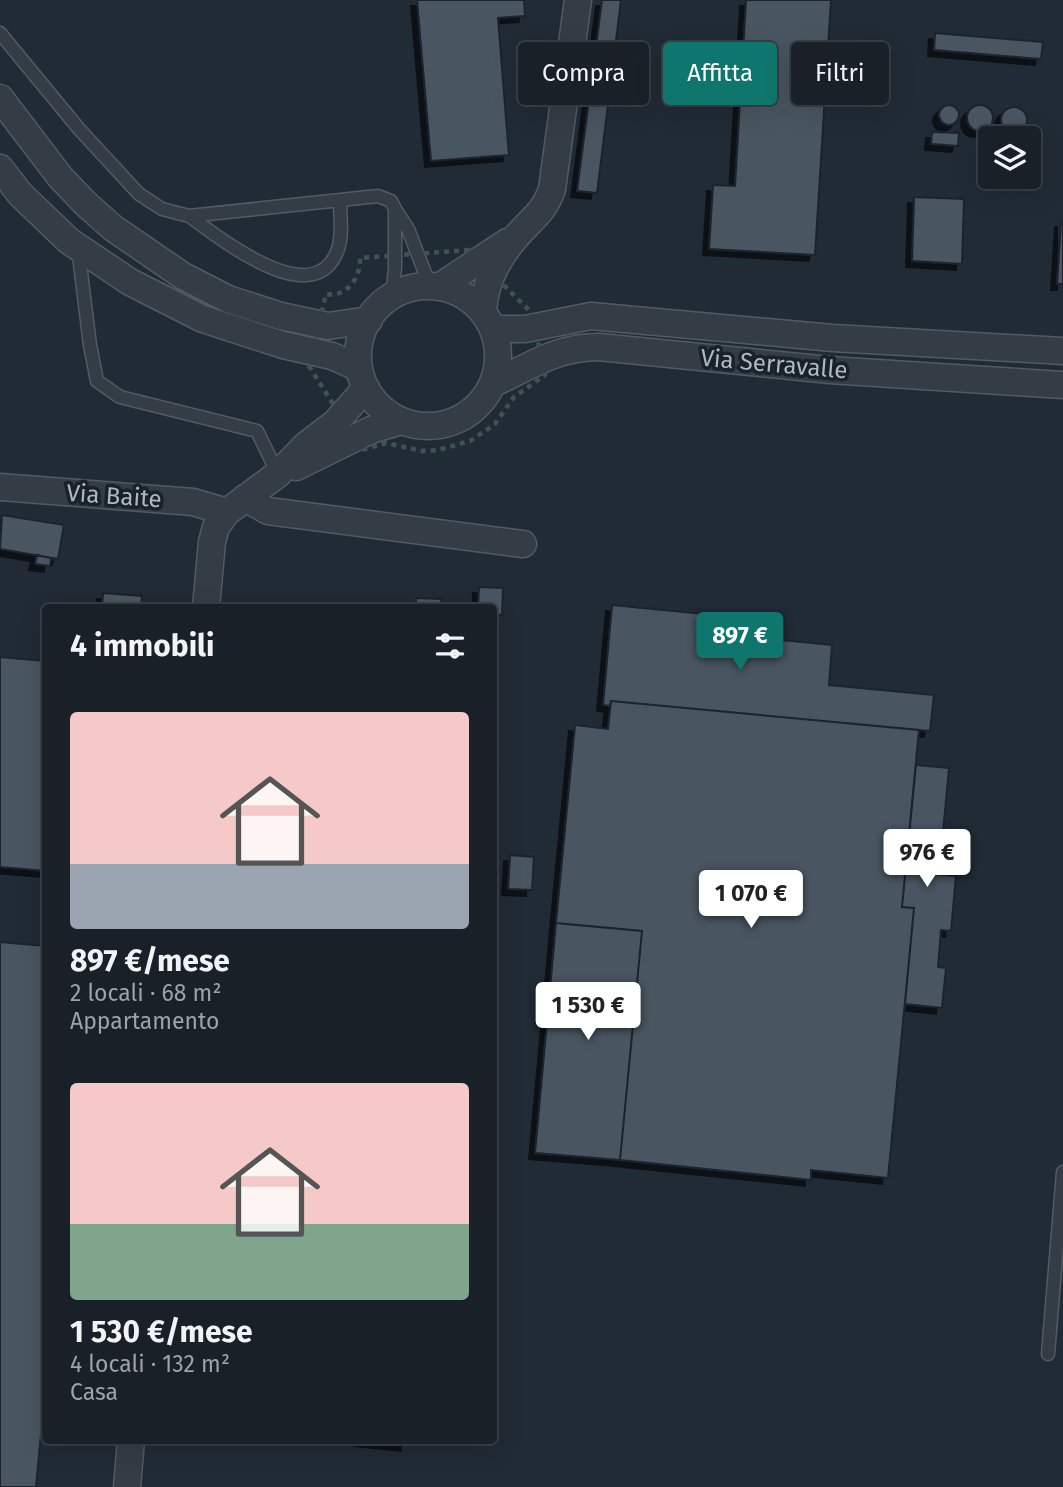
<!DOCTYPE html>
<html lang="it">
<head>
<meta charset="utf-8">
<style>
  body { margin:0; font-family:"Fira Sans",sans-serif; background:#262d34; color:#f1f3f6; height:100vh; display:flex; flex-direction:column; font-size:26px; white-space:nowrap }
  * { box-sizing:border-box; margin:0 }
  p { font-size:23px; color:#9fa3a8 }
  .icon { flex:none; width:38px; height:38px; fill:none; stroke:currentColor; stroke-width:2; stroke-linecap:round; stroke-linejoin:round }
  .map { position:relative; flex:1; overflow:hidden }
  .panel { position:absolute; left:42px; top:604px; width:455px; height:840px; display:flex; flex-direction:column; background:#192028; border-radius:7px; box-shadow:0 7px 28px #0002,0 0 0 2px #373e45 }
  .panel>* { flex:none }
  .top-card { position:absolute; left:518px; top:42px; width:439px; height:63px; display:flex; gap:14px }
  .buttons { position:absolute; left:978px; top:126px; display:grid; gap:14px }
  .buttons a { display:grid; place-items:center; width:63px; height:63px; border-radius:7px; background:#192028; box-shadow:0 7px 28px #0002,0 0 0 2px #373e45; font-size:35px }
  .price { position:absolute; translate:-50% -60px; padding:0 16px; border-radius:7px; background:#fff; color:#222; font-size:23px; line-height:46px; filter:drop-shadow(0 2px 4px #0008) }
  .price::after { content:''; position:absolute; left:50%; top:42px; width:21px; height:16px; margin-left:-10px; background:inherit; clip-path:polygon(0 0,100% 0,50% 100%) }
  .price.active { background:#0f766e; color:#fff }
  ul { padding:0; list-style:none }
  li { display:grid; align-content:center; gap:14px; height:371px; padding:0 28px }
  li span { display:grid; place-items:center; height:217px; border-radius:7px; color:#555 }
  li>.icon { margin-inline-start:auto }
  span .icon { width:126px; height:126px; fill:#fffc; stroke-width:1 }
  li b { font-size:30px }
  h2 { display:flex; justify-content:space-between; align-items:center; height:84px; padding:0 28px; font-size:30px }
  .tag { padding:0 24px; border-radius:7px; background:#192028; box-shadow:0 7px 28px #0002,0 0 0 2px #373e45; font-size:24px; line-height:63px }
  .tag.active { background:#0f766e; color:#fff }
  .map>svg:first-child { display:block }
</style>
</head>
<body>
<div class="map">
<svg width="1063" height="1487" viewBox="0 0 1063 1487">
  <defs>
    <filter id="shadow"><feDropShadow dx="-6" dy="6" stdDeviation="0" flood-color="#0009"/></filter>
  </defs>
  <rect width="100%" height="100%" fill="#212b35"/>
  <!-- building -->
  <path fill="#495561" stroke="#1b242d" stroke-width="2" filter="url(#shadow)" d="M 417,0 L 524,0 L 525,16 L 498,18 L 509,155 L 431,161 Z
    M 602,0 L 621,0 L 597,193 L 577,191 Z
    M 746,0 L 831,0 L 815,255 L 709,249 L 713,185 L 735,186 Z
    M 935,33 L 1043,42 L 1041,59 L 934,50 Z
    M967 118a13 13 0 1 1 26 0a13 13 0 1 1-26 0Z
    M939 115a10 10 0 1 1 20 0a10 10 0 1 1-20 0Z
    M1001 120a13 13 0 1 1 26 0a13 13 0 1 1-26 0Z
    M 932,132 L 959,133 L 958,146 L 931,144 Z
    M 914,197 L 964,199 L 962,264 L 912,261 Z
    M 1061,221 L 1063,221 L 1063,284 L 1057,284 Z
    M 2,515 L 64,525 L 58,559 L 0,549 Z
    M 37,555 L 51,558 L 50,566 L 35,564 Z
    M 479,587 L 503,588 L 502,615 L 494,614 L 494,607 L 478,607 Z
    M 103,593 L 142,596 L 141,607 L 102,607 Z
    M 416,598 L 441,599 L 440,607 L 416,607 Z
    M 274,602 L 330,607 L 273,607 Z
    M 612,605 L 755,619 L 753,637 L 832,645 L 829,685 L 934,695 L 930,731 L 611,701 L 610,706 L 603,705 Z
    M 0,657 L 46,661 L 46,871 L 0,867 Z
    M 611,701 L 919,730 L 902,907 L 914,908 L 888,1178 L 811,1170 L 811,1180 L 620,1160 L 642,931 L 556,923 L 575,725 L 608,729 Z
    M 916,765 L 949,768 L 942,843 L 935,842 L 932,874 L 956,876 L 951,931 L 941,930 L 938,967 L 946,968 L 942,1008 L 905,1004 L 914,908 L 902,907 Z
    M 494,773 L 499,774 L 494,826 Z
    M 510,855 L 534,857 L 532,890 L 508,889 Z
    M 556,923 L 642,931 L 620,1160 L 535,1153 Z
    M 0,942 L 46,946 L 46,1382 L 36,1487 L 0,1487 Z
    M 359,1440 L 407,1440 L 407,1445 Z"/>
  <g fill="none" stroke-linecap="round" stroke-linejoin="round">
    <!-- service casing -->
    <g stroke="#515b64" stroke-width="15">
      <path id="service" d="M 0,33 L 79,129 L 139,194 L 162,209 L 189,216 L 378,196 L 391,201 L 395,209
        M 189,216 C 220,238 315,315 338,249 C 343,235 340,216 340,201
        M 75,250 L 79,256 L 90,345 L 97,381 L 120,397 L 257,431 L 278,474
        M 392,297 L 395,268 L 395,209 L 408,229 L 430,286
        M 1048,1354 L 1063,1172"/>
    </g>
    <!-- minor casing -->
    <g stroke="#515b64" stroke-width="29">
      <path id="minor" d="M 0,98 L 61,178 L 86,204 L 113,228 L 183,276 L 228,299 L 281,316 L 328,326 L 369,320
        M 0,168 L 20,194 L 69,241 L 130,282 L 203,319 L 283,345 L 332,356 L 359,368
        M358 356a70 70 0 1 1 140 0a70 70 0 1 1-140 0Z
        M 439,287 L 507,242
        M 483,312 C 484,283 497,259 516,237 C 532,218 544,213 552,189 L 578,0
        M 493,329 L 525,329 L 591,316 L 833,338 L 1063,351
        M 494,383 C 531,366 556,347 599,347 L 830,370 L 1063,385
        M 296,467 L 371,430 L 401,421
        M 0,487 L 193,502 L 227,512
        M 245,498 L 268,511 L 523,544
        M 206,607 L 212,542 L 216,527 L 227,512 L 278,474 L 306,445 L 335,423 L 366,388
        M 127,1487 L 131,1440"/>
    </g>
    <!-- path -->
    <path stroke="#405354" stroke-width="4.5" stroke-dasharray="5 5" stroke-linecap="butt" d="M 468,250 L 532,313 L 545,375 L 514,397 L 495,424 L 470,441 L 438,450 L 422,451 L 386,443 L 362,450 L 309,366 L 326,294 C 347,298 361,277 360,258 Z"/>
    <!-- service -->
    <use href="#service" stroke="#343d46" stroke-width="12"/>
    <!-- minor -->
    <use href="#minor" stroke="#343d46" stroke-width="26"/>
  </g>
  <g text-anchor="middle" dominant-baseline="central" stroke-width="7" stroke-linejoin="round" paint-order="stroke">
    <!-- street labels -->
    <g font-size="24" fill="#aeb8c3" stroke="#19222a">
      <text transform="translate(774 364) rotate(5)">Via Serravalle</text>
      <text transform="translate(114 496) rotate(4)">Via Baite</text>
    </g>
  </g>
</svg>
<div class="buttons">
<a><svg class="icon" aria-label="layers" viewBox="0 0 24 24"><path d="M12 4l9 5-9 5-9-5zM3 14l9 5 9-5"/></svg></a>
</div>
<b class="price active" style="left:740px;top:672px">897 €</b>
<b class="price" style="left:927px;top:889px">976 €</b>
<b class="price" style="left:751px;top:930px">1 070 €</b>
<b class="price" style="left:588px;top:1042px">1 530 €</b>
<div class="top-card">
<a class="tag">Compra</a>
<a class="tag active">Affitta</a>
<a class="tag">Filtri</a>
</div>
<section class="panel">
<h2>4 immobili<svg class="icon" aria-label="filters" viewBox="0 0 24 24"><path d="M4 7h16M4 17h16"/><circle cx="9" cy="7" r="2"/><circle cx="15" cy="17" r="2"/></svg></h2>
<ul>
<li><span style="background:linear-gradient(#f6c9c9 70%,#9aa5b1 0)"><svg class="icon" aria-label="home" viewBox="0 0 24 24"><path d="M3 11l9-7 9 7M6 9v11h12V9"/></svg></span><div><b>897 €/mese</b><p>2 locali · 68 m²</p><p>Appartamento</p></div></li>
<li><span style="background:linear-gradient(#f6c9c9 65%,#7fa58c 0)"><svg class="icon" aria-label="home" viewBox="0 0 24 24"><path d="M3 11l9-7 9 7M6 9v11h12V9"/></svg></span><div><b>1 530 €/mese</b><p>4 locali · 132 m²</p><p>Casa</p></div></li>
</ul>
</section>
</div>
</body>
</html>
